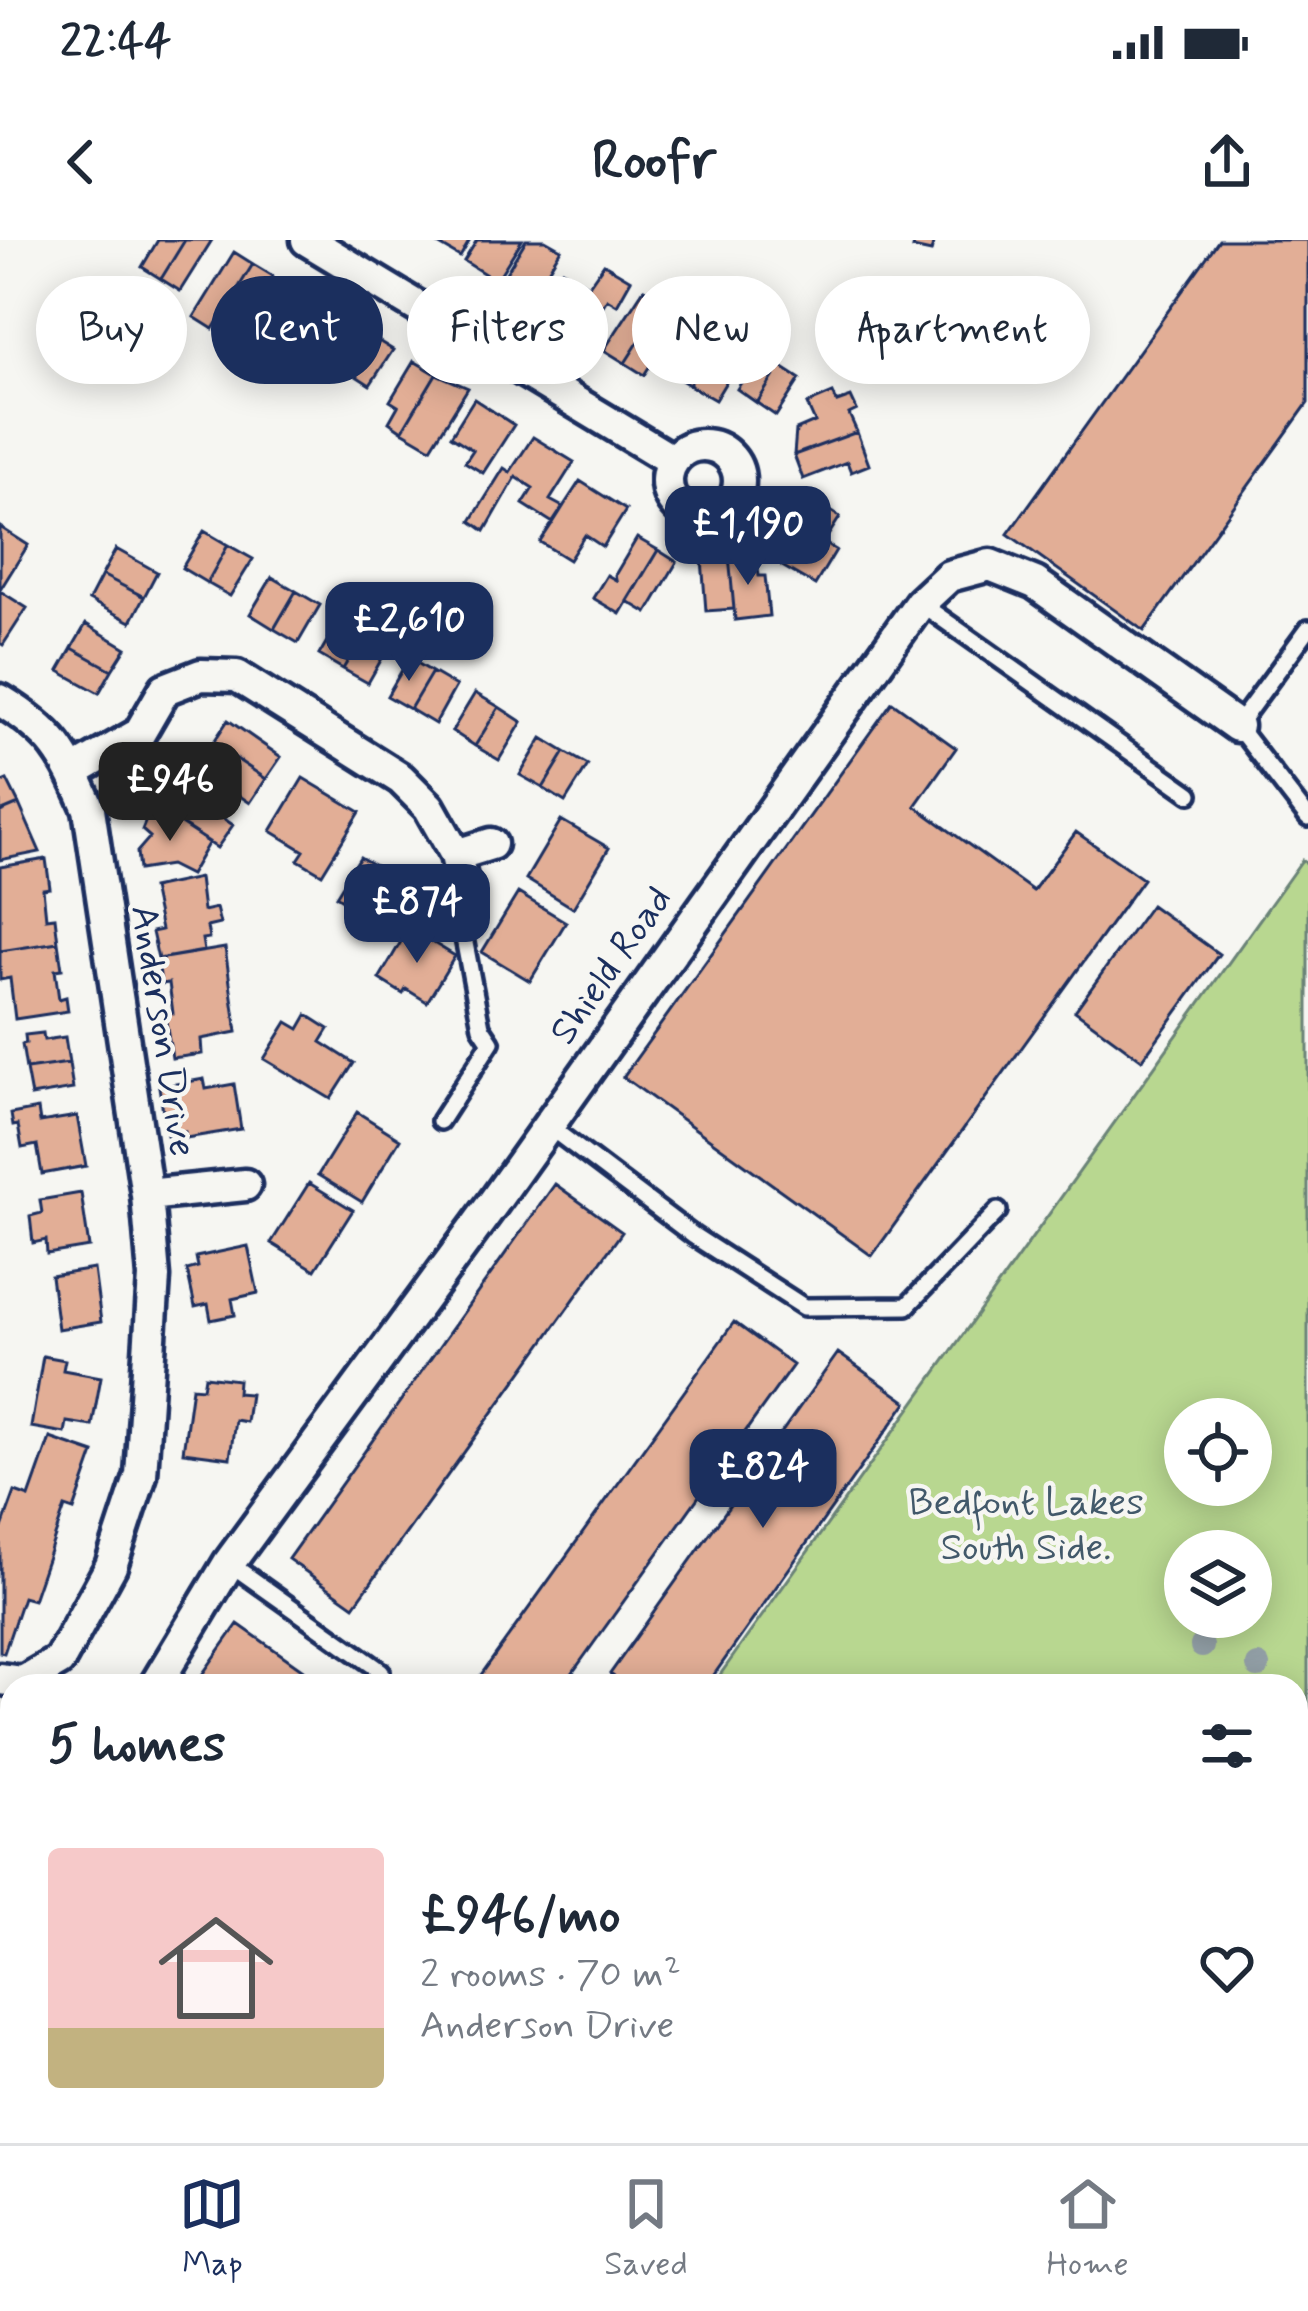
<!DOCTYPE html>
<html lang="en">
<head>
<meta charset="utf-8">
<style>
  body { margin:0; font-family:Mynerve,sans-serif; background:#f2f2f3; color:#1f2937; height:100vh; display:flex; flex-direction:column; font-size:45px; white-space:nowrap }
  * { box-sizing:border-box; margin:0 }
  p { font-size:39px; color:#747a83 }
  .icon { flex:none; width:66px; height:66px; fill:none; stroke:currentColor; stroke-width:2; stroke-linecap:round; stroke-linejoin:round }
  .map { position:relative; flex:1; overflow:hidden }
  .panel { position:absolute; left:0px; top:1434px; width:1308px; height:471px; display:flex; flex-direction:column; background:#fff; border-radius:36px 36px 0 0; box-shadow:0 6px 30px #0003 }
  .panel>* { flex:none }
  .banner { position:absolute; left:36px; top:36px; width:1236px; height:108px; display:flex; gap:24px }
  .fabs { position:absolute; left:1164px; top:1158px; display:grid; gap:24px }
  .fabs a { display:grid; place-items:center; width:108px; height:108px; border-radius:50%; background:#fff; box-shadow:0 6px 30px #0003; font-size:60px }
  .price { position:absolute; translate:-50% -102px; padding:0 27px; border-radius:24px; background:#1b2f5e; color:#fff; font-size:39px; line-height:78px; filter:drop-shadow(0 3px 6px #0008) }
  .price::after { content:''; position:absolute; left:50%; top:72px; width:36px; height:27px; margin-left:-18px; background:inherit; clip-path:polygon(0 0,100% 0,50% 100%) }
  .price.selected { background:#222; color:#fff }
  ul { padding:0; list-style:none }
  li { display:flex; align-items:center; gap:36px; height:300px; padding:0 48px }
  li+li { border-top:3px solid #e0e1e3 }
  li span { display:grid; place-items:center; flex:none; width:336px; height:240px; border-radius:12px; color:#555 }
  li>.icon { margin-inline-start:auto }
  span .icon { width:144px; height:144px; fill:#fffc; stroke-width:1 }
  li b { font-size:51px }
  h2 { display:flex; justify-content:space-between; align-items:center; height:144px; padding:0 48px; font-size:51px }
  .chip { padding:0 42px; border-radius:54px; background:#fff; box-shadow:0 6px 30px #0003; font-size:42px; line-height:108px }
  .chip.selected { background:#1b2f5e; color:#fff }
  .status { display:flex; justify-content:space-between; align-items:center; height:84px; padding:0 60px; background:#fff; direction:ltr }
  .status svg { height:33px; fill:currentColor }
  header { display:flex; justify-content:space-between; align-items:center; height:156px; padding:0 48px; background:#fff; font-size:54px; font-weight:700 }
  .menu { display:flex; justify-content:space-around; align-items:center; height:168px; border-top:3px solid #e0e1e3; background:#fff; font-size:33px; color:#747a83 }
  .menu a { display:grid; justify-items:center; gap:6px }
  .menu .selected { color:#1b2f5e }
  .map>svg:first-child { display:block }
</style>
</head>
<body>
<div class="status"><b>22:44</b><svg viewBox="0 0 49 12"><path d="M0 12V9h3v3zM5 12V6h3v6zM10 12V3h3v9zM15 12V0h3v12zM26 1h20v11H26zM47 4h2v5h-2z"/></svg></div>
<header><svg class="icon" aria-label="back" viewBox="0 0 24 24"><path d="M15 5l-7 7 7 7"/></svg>Roofr<svg class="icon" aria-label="share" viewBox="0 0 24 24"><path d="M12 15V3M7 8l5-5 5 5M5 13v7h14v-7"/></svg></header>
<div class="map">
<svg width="1308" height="1903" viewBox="0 0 1308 1903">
  <rect width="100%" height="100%" fill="#f6f6f2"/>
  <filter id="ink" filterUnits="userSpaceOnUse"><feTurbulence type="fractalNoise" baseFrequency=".00833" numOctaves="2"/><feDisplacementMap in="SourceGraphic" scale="24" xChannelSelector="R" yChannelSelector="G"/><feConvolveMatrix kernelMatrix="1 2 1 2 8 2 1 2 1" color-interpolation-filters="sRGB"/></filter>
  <g filter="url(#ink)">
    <!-- green -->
    <path fill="#b8d790" stroke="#6a8377" stroke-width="3" fill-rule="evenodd" d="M 1302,620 L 1308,624 L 1308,1903 L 14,1903 L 0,1892 L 0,1713 L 12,1697 L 12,1893 L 1296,1893 L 1296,1446 L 712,1446 ZM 1185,1179 L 1251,1179 L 1251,1245 L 1185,1245 ZM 1185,1311 L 1251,1311 L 1251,1377 L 1185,1377 Z"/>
    <!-- building -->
    <path fill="#e2ae96" stroke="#1b2f5e" stroke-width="3" d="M 158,0 L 185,0 L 161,39 L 142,27 Z
      M 185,0 L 212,0 L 180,51 L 161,39 Z
      M 431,0 L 470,0 L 460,17 Z
      M 477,0 L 522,0 L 496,41 L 464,21 Z
      M 526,0 L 545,0 L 561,9 L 529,61 L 500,43 Z
      M 915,0 L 934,0 L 931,12 L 913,8 Z
      M 1219,0 L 1308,0 L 1308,163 L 1144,391 L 1008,294 Z
      M 234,12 L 253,24 L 213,89 L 194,77 Z
      M 253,24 L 273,36 L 237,93 L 218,81 Z
      M 604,24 L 631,40 L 617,65 L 607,59 L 584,97 L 562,84 Z
      M 562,30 L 586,44 L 562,84 L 539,69 Z
      M 295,47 L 315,60 L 281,112 L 261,99 Z
      M 644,49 L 664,62 L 625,123 L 604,110 Z
      M 315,60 L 336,74 L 302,126 L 281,112 Z
      M 664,62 L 683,74 L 644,135 L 625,123 Z
      M 692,74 L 721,91 L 689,145 L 659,126 Z
      M 352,84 L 372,97 L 350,132 L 330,119 Z
      M 721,91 L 747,107 L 715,160 L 689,145 Z
      M 372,97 L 393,110 L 370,145 L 350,132 Z
      M 759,114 L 780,126 L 757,163 L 737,149 Z
      M 414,121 L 436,134 L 402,191 L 389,182 L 398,166 L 390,161 Z
      M 780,126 L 800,139 L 776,176 L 757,163 Z
      M 436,134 L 468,148 L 431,208 L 402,191 Z
      M 833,153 L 837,162 L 851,157 L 857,170 L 849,174 L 857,192 L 794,215 L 796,190 L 815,182 L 807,164 Z
      M 474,159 L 514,185 L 483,233 L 465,222 L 473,210 L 451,196 Z
      M 857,192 L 869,225 L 851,232 L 847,222 L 803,239 L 794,215 Z
      M 533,197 L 574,222 L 550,260 L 563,267 L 553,283 L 523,264 L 533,248 L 516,237 L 485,291 L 471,281 L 504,228 L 510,232 Z
      M 580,241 L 626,270 L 603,307 L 585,295 L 569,320 L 540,302 Z
      M 802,253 L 840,277 L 824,302 L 784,279 Z
      M 784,279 L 836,310 L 815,345 L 782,326 L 787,317 L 768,306 Z
      M 0,287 L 28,305 L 0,350 Z
      M 204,291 L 228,305 L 207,343 L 182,328 Z
      M 637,298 L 658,310 L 620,374 L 593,358 L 607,335 L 616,340 L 615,335 Z
      M 228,305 L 253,319 L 230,356 L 207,343 Z
      M 116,309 L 157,332 L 144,357 L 102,335 Z
      M 658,310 L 677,322 L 647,373 L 627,361 Z
      M 756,313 L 759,336 L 765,336 L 769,376 L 735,380 L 729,316 Z
      M 729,316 L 734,369 L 706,371 L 702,319 Z
      M 102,335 L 144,357 L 131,382 L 89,360 Z
      M 272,337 L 296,351 L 274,389 L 250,374 Z
      M 0,351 L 27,368 L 3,405 L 0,403 Z
      M 296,351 L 320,365 L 298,403 L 274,389 Z
      M 341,377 L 365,392 L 343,429 L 319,415 Z
      M 86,384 L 126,408 L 112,430 L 72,408 Z
      M 365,392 L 389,406 L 368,443 L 343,429 Z
      M 72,408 L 112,430 L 99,453 L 59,431 Z
      M 409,418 L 432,432 L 410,469 L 387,456 Z
      M 432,432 L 456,446 L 435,484 L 410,469 Z
      M 475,453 L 499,467 L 475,506 L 452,491 Z
      M 892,462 L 956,508 L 915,566 L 1033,651 L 1076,592 L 1143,639 L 872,1016 L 623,837 Z
      M 499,467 L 522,482 L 499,520 L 475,506 Z
      M 228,480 L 281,517 L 266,539 L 213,503 Z
      M 542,498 L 565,512 L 543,548 L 520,535 Z
      M 213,503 L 266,539 L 250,563 L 196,526 Z
      M 565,512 L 588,525 L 565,562 L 543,548 Z
      M 303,538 L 360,572 L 322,634 L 298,620 L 304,611 L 271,591 Z
      M 7,540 L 19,564 L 0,572 L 0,543 Z
      M 173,544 L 233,585 L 217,608 L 152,565 L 159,555 L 164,558 Z
      M 19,564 L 40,612 L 0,620 L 0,572 Z
      M 152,565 L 209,602 L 190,635 L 170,625 L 139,630 L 137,612 L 150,597 L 142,590 Z
      M 561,580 L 609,608 L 573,668 L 526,639 Z
      M 360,617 L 384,631 L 360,671 L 336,656 Z
      M 46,619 L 50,648 L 43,649 L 46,678 L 55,677 L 58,702 L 0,711 L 0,627 Z
      M 384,631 L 408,646 L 385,686 L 360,671 Z
      M 199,638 L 203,671 L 216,668 L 220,684 L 207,687 L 209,698 L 202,699 L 204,711 L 158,719 L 152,692 L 161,690 L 152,648 Z
      M 518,653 L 566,682 L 530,741 L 482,712 Z
      M 1151,665 L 1219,714 L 1142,820 L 1075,771 Z
      M 409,688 L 455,716 L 427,762 L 406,749 L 403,754 L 379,739 Z
      M 58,702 L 62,729 L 55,730 L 59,759 L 66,757 L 68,771 L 15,779 L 10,738 L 0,740 L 0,711 Z
      M 225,708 L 237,792 L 201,799 L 202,814 L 172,818 L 165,775 L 173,773 L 169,743 L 161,744 L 158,719 Z
      M 307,775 L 329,789 L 321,802 L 354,823 L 331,859 L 264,819 L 287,782 L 299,789 Z
      M 43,793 L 44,800 L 65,797 L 69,823 L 26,829 L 22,804 L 26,803 L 25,795 Z
      M 69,823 L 73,849 L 31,856 L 26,829 Z
      M 204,839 L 206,849 L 234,844 L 241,889 L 186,898 L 185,892 L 167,895 L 159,847 Z
      M 38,869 L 40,882 L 77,876 L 86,926 L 42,934 L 37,905 L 22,908 L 18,885 L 13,886 L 11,874 Z
      M 357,872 L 400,899 L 362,962 L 318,935 Z
      M 309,943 L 353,970 L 315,1030 L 271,1003 Z
      M 555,944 L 622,992 L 354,1366 L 288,1319 Z
      M 81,953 L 89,1007 L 47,1014 L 46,1000 L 33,1003 L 30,976 L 42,973 L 40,960 Z
      M 248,1006 L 258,1053 L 232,1059 L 235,1075 L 211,1080 L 208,1064 L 195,1067 L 187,1030 L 198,1027 L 196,1017 Z
      M 94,1029 L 101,1082 L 58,1089 L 51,1036 Z
      M 734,1082 L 793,1125 L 563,1446 L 473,1446 Z
      M 838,1113 L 907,1162 L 706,1446 L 627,1446 L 610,1434 Z
      M 43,1116 L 65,1120 L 63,1130 L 101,1137 L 92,1186 L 67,1182 L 65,1193 L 31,1187 Z
      M 205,1136 L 238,1140 L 237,1153 L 250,1154 L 246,1182 L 235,1180 L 230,1218 L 183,1212 L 192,1147 L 203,1148 Z
      M 50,1198 L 94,1213 L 74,1270 L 65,1267 L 33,1360 L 23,1357 L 4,1413 L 0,1412 L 0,1293 L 15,1252 L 29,1257 Z
      M 238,1384 L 326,1446 L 194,1446 Z"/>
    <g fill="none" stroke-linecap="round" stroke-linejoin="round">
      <!-- service casing -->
      <g stroke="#1b2f5e" stroke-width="24">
        <path id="service" d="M 920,363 L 1190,554
          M 1308,389 L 1237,486 L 1308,578
          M 440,881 L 491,802 L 481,787 L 459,672 L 465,656
          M 547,885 L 694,996 L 804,1067 L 907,1066 L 998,971
          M 229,1323 L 381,1431"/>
      </g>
      <!-- minor casing -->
      <g stroke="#1b2f5e" stroke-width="39">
        <path id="minor" d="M 307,0 L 673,221
          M667 241a36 36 0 1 1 72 0a36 36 0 1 1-72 0Z
          M 0,460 C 54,493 64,512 89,569 L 147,955 L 154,1037 L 141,1235 L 111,1326 L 59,1421 L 23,1442 L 0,1439
          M 73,532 L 139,494 L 165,449 L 201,435 L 237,436 L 401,539 L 429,567 L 456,615 L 465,656
          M 456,615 L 491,604
          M 147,955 L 245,945
          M 155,1446 L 229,1323 L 494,962 L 920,363 L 949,336 L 990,325 L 1035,343 L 1237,486
          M 0,1676 L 12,1659"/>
      </g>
      <!-- service -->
      <use href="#service" stroke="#f6f6f2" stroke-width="15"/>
      <!-- minor -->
      <use href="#minor" stroke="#f6f6f2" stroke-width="30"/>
    </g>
    <!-- trees -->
    <g fill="#93a0a7">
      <circle cx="1202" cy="1406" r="12"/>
      <circle cx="1258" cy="1426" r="12"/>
    </g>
  </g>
  <g text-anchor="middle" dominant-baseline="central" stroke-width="9" stroke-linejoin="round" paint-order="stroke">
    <!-- street labels -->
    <g font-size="39" fill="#1b2f5e" stroke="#f6f6f2">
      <text transform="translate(612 726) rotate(-55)">Shield Road</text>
      <text transform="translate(162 791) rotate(81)">Anderson Drive</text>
    </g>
    <!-- park labels -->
    <g font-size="39" fill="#42596a" stroke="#f6f6f2">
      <text x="1026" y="1263">Bedfont Lakes<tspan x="1026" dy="45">South Side.</tspan></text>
    </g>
  </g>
</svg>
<div class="fabs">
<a><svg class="icon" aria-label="locate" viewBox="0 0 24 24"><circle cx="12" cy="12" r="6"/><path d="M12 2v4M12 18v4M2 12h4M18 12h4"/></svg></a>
<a><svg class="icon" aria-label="layers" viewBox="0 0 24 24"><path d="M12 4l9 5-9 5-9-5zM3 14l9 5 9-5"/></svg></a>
</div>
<b class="price" style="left:748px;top:348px">£1,190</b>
<b class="price" style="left:409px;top:444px">£2,610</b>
<b class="price selected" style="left:170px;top:604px">£946</b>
<b class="price" style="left:417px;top:726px">£874</b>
<b class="price" style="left:763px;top:1291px">£824</b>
<div class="banner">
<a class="chip">Buy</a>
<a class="chip selected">Rent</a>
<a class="chip">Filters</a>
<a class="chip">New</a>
<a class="chip">Apartment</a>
</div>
<section class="panel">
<h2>5 homes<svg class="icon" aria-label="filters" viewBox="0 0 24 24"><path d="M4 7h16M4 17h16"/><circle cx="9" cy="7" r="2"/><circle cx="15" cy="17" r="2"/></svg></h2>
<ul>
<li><span style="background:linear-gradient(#f6c9c9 75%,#c2b280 0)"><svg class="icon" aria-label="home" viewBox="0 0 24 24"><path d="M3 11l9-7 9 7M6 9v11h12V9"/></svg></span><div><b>£946/mo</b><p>2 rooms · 70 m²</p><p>Anderson Drive</p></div><svg class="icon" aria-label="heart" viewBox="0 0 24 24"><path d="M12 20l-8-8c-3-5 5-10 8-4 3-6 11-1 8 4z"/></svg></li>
</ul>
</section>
</div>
<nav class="menu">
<a class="selected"><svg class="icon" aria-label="map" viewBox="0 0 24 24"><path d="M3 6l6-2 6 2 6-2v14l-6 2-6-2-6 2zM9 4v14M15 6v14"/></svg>Map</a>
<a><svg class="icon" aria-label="saved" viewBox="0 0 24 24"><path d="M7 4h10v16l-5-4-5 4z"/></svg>Saved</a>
<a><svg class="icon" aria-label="home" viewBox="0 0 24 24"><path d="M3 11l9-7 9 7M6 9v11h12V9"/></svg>Home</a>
</nav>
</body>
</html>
